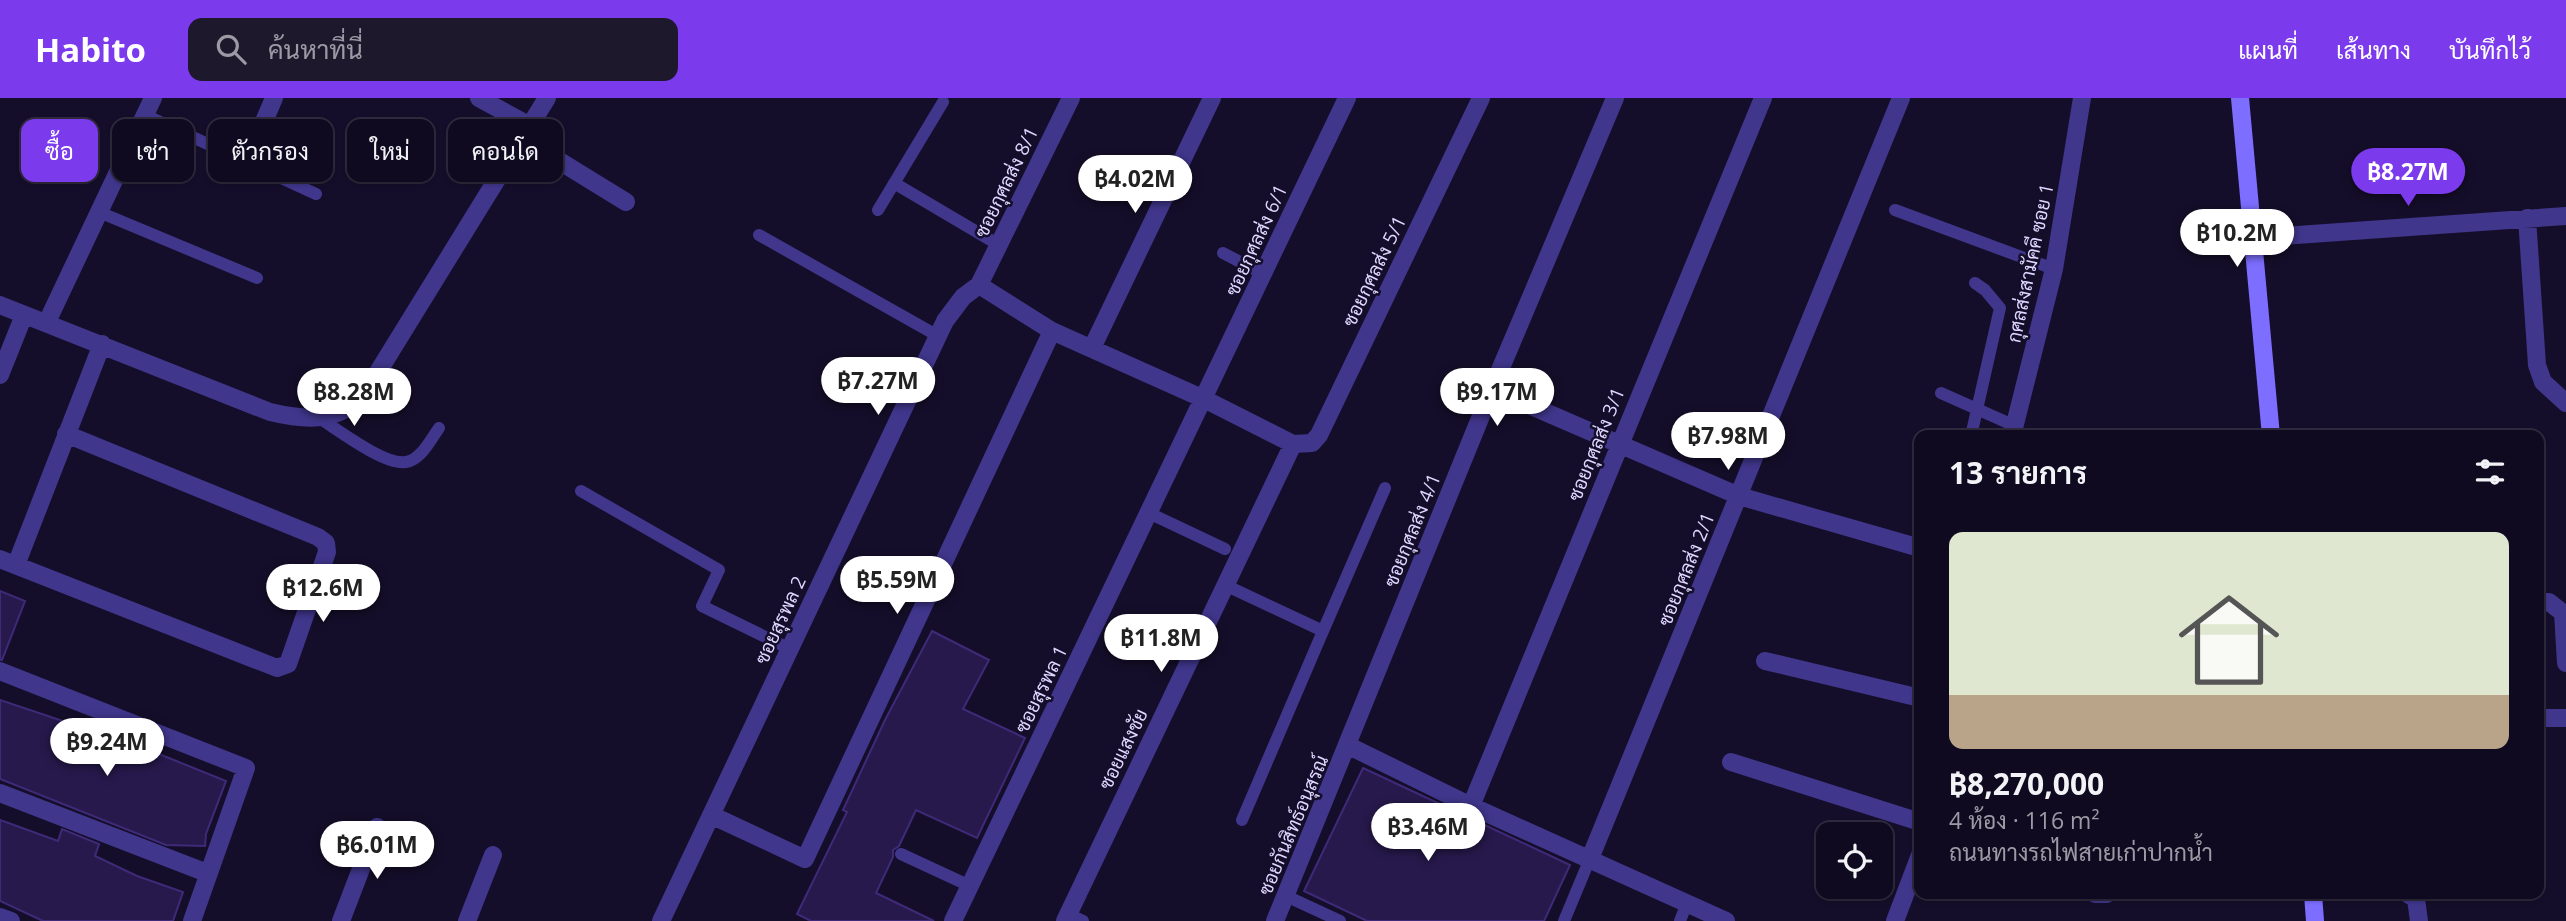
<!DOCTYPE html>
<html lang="th">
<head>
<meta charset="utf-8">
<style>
  body { margin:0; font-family:"Open Sans",Sarabun,sans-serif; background:#1e182d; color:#f1f3f6; height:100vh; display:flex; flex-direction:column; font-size:26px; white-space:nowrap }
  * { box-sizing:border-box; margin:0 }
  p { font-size:23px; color:#9c9aa5 }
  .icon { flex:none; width:38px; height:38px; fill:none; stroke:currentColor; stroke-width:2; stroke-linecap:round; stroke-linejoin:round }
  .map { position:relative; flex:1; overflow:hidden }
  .side { position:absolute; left:1914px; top:332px; width:630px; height:469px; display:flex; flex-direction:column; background:#100a20; border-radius:14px; box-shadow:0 2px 5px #0004,0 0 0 2px #302b3e }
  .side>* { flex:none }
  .guide { position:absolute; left:21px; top:21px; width:665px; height:63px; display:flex; gap:14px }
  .controls { position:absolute; left:1816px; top:724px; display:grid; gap:14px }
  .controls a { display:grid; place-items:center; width:77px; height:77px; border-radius:14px; background:#100a20; box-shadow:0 2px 5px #0004,0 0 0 2px #302b3e; font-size:35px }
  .price { position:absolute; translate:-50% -60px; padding:0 16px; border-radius:24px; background:#fff; color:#222; font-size:23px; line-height:46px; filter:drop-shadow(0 2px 4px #0008) }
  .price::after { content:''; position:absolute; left:50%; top:42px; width:21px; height:16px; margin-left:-10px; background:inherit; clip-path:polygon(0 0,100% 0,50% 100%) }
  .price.active { background:#7c3aed; color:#fff }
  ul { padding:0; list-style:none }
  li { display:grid; align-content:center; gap:14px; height:371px; padding:0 35px }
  li span { display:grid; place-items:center; height:217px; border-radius:14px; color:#555 }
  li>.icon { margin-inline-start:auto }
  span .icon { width:126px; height:126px; fill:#fffc; stroke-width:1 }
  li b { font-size:30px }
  h2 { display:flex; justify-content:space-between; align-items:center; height:84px; padding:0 35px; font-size:30px }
  .pill { padding:0 24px; border-radius:14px; background:#100a20; box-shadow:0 2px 5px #0004,0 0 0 2px #302b3e; font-size:24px; line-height:63px }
  .pill.active { background:#7c3aed; color:#fff }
  header { display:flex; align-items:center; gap:42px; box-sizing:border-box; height:98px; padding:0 35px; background:#7c3aed; color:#fff }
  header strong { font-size:33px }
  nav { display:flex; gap:38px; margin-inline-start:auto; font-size:24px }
  .search { width:490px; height:63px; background:#1e182d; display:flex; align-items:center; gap:18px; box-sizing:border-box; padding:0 24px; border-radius:14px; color:#9c9aa5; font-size:26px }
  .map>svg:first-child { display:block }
</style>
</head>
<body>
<header>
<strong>Habito</strong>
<div class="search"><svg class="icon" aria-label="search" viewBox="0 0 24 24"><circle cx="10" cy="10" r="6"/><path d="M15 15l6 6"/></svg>ค้นหาที่นี่</div>
<nav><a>แผนที่</a><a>เส้นทาง</a><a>บันทึกไว้</a></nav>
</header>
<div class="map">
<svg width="2566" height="823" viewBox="0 0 2566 823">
  <rect width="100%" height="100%" fill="#150e2a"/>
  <!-- building -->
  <path fill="#27194c" stroke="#3f2a79" stroke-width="2" d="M 0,493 L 25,503 L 2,562 L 0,562 Z
    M 932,533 L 989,562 L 963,611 L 1025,640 L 977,740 L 916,712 L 899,748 L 893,752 L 893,759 L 876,795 L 934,823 L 811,823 L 797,816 L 847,714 L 843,712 L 885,622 Z
    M 0,602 L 149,652 L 226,683 L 206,736 L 205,748 L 166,747 L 0,681 Z
    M 1363,670 L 1570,767 L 1544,823 L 1367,823 L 1304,793 Z
    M 0,722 L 58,743 L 62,731 L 99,746 L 95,758 L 137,778 L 183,794 L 173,823 L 43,823 L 0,803 Z"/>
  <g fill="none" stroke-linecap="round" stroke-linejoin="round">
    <!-- service -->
    <path stroke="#40368c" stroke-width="12" d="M 145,17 L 316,96
      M 894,85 L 999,147
      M 878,112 L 943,4
      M 1895,112 L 2054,171
      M 99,114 L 257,180
      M 759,137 L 938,238
      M 1223,155 L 1263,176
      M 1941,295 L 2015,328
      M 319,320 C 337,331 385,368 406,364 C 421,362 431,341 439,330
      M 1971,338 L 2000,210 L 1985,192 L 1975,185
      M 581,393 L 719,472 L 702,508 L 790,551
      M 1149,415 L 1225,451
      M 1225,487 L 1323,533 L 1242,722
      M 1323,533 L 1385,390
      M 901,756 L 970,788
      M 1286,798 L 1340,823
      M 1068,816 L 1083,823
      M 1564,823 L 1589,763
      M 1680,823 L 1687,805"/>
    <!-- minor -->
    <path stroke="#40368c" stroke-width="18" d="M 479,0 L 530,28
      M 260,33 L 274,0
      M 522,40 L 626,104
      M 2527,120 L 2537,267 L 2543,284 L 2566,305
      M 2253,140 L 2566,118
      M 979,187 L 1071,0
      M 0,207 L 270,314 C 304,322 333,325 362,300 L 547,0
      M 47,224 L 153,0
      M 1092,250 L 1212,0
      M 0,277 L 24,217
      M 1492,291 L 1739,398 L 1920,450
      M 2012,338 L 2054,171 L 2082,0
      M 0,461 L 277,570 L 288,566 L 327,454 L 326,445 L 318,439 L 66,336
      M 16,467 L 102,246
      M 2539,504 L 2549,504 L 2563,515 L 2566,565
      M 1765,563 L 1920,600
      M 0,573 L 246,670 L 192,823
      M 2539,620 L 2566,620
      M 1349,648 L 1471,708 L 1726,823
      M 1731,664 L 1920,724
      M 0,695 L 207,775
      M 1471,708 L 1763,0
      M 711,717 L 805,761 L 1052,233
      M 1589,763 L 1901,0
      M 2095,796 L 2107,796
      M 2408,796 L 2416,801 L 2419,823
      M 0,819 L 11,823
      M 341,823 L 377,729
      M 467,823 L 493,757
      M 661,823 L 945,223 L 963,199 L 979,187 L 1052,233 L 1204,301 L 1293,346 L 1312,345 L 1319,337 L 1481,0
      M 953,823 L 1347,0
      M 1065,823 L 1293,346
      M 1275,823 L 1492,291 L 1615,0
      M 1895,823 L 1920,757"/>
    <!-- secondary -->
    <path stroke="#7d6eff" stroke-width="18" d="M 2240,0 L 2271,338
      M 2313,796 L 2315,823"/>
  </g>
  <g text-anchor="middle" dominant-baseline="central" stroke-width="5" stroke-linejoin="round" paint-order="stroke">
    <!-- street labels -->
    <g font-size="19" fill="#dfd7ff" stroke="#150e2a">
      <text transform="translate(1006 84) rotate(-64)">ซอยกุศลส่ง 8/1</text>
      <text transform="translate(1256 142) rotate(-65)">ซอยกุศลส่ง 6/1</text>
      <text transform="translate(2030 165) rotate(-78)">กุศลส่งสามัคคี ซอย 1</text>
      <text transform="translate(1374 173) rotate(-64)">ซอยกุศลส่ง 5/1</text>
      <text transform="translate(1596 346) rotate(-68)">ซอยกุศลส่ง 3/1</text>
      <text transform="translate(1412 432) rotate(-68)">ซอยกุศลส่ง 4/1</text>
      <text transform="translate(1686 471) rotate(-68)">ซอยกุศลส่ง 2/1</text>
      <text transform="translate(780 522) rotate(-65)">ซอยสุรพล 2</text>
      <text transform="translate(1041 591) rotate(-64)">ซอยสุรพล 1</text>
      <text transform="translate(1123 651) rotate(-64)">ซอยแสงชัย</text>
      <text transform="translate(1293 727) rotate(-67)">ซอยกันสิทธ์อนุสรณ์</text>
    </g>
  </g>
</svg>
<div class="controls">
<a><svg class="icon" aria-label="locate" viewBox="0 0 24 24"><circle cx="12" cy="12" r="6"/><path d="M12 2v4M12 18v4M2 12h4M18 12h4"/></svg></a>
</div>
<b class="price active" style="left:2408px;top:110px">฿8.27M</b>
<b class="price" style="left:1135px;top:117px">฿4.02M</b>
<b class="price" style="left:2237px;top:171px">฿10.2M</b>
<b class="price" style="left:878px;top:319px">฿7.27M</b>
<b class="price" style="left:354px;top:330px">฿8.28M</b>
<b class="price" style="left:1497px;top:330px">฿9.17M</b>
<b class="price" style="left:1728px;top:374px">฿7.98M</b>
<b class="price" style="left:897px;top:518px">฿5.59M</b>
<b class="price" style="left:323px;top:526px">฿12.6M</b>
<b class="price" style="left:1161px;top:576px">฿11.8M</b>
<b class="price" style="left:107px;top:680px">฿9.24M</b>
<b class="price" style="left:1428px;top:765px">฿3.46M</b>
<b class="price" style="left:377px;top:783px">฿6.01M</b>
<div class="guide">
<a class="pill active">ซื้อ</a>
<a class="pill">เช่า</a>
<a class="pill">ตัวกรอง</a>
<a class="pill">ใหม่</a>
<a class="pill">คอนโด</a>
</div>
<section class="side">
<h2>13 รายการ<svg class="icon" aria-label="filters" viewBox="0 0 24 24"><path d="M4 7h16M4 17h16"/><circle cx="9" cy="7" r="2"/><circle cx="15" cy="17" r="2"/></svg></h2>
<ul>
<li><span style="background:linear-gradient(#dfe7d0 75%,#b9a48a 0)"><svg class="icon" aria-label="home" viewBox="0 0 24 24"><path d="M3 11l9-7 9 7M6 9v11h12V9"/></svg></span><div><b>฿8,270,000</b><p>4 ห้อง · 116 m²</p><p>ถนนทางรถไฟสายเก่าปากน้ำ</p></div></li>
</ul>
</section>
</div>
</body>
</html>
